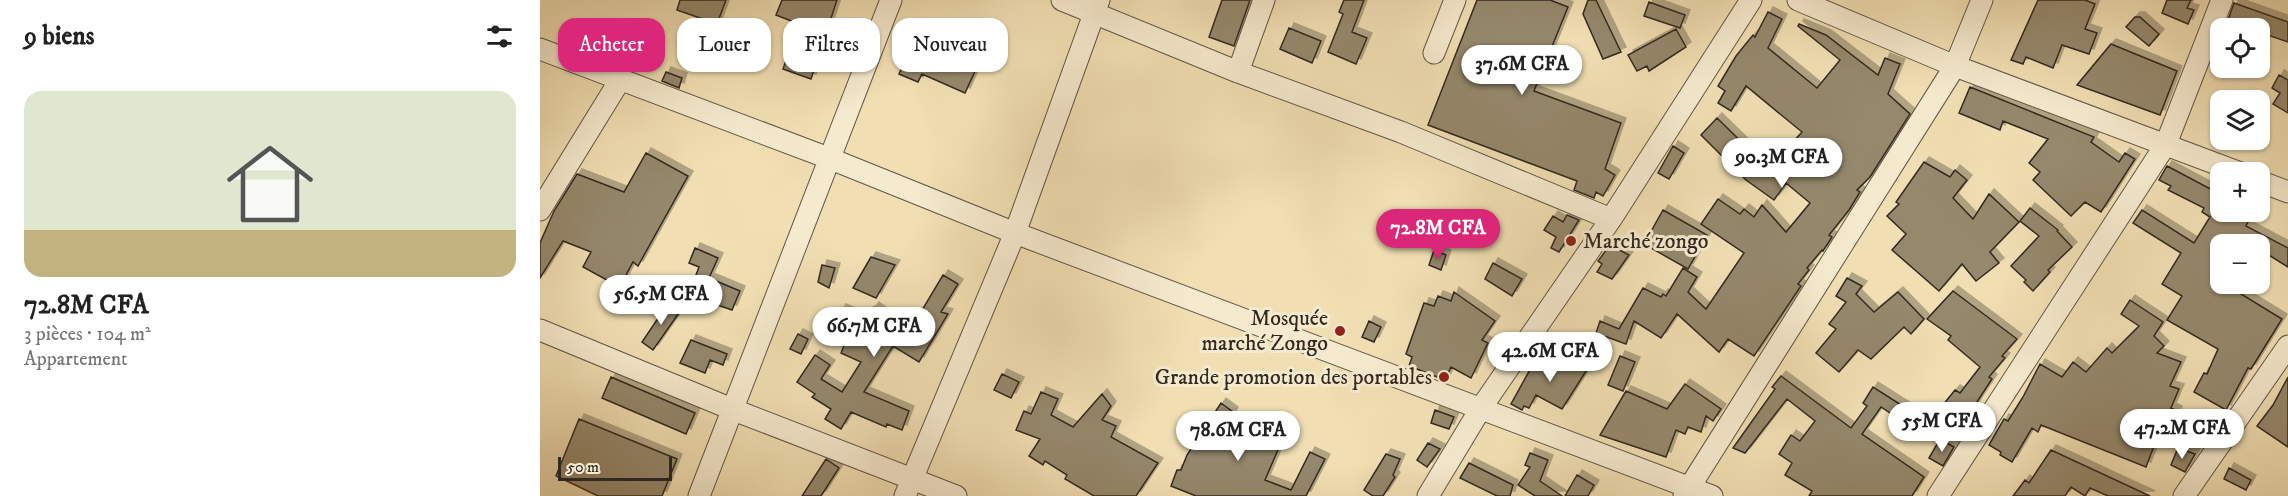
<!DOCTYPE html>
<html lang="fr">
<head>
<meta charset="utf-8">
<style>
  body { margin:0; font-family:"IM FELL DW Pica",serif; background:#f6f6f6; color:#222; height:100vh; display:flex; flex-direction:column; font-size:22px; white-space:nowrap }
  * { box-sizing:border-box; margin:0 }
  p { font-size:20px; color:#767676 }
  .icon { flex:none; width:33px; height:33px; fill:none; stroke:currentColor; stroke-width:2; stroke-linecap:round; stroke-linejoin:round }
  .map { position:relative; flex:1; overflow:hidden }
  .side { display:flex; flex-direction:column; background:#fff; width:540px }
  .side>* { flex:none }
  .top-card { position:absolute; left:18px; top:18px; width:570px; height:54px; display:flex; gap:12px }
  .tools { position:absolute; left:1670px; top:18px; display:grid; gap:12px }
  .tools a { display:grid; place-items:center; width:60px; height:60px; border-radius:12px; background:#fff; box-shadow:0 2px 4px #0004; font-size:30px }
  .scale { position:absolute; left:18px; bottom:15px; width:114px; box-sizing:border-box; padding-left:6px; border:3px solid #322920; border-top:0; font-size:16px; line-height:21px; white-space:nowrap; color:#322920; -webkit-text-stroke:4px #f6eace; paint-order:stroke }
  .price { position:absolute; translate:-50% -51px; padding:0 14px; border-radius:21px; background:#fff; color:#222; font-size:20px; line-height:39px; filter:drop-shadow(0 2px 3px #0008) }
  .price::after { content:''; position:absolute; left:50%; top:36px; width:18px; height:14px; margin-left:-9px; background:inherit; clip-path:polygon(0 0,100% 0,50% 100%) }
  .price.current { background:#db2777; color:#fff }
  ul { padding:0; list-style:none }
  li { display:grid; align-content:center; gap:12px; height:318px; padding:0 24px }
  li span { display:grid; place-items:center; height:186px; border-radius:18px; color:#555 }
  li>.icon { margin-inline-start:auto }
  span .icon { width:108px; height:108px; fill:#fffc; stroke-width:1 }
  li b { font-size:26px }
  h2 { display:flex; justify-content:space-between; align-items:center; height:72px; padding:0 24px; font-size:26px }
  .pill { padding:0 21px; border-radius:18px; background:#fff; box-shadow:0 2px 4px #0004; font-size:21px; line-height:54px }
  .pill.current { background:#db2777; color:#fff }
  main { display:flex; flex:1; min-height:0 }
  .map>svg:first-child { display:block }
</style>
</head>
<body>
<main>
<section class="side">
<h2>9 biens<svg class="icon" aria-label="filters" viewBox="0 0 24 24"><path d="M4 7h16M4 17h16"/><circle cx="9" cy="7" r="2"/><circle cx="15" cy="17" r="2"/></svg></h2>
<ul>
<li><span style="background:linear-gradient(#dfe7d0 75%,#c2b280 0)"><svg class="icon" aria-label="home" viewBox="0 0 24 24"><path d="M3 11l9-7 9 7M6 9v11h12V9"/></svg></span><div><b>72.8M CFA</b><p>3 pièces · 104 m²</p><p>Appartement</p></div></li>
</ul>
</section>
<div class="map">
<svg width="1748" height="496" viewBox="0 0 1748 496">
  <defs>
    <filter id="shadow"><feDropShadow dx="5" dy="-5" stdDeviation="0" flood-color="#0004"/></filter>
  </defs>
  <rect width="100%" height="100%" fill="#f1dfb3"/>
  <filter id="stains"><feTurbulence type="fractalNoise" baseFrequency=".00333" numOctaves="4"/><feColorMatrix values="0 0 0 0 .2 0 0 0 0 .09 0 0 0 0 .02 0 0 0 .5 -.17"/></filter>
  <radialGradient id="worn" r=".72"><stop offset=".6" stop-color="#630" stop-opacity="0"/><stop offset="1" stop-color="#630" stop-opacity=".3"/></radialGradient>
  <!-- building -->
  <path fill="#95886c" stroke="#322920" stroke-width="1.5" filter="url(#shadow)" d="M 140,0 L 186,0 L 177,24 L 137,10 Z
    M 242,0 L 297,0 L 271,79 L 243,69 L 259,24 L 236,15 Z
    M 682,0 L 710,0 L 694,46 L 669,37 Z
    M 804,0 L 824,0 L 812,32 L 827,38 L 816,64 L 788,52 L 803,14 L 799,12 Z
    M 937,0 L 1010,0 L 1028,7 L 994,91 L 1081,123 L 1065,169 L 1075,175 L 1063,196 L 1056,192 L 1054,198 L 1034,190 L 1037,181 L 888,125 Z
    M 1048,0 L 1056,0 L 1081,52 L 1063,59 L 1043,14 Z
    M 1498,0 L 1545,0 L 1555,4 L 1545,29 L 1557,33 L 1549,54 L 1522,45 L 1513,68 L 1486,57 L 1483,64 L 1471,60 Z
    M 1627,0 L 1651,0 L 1647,8 L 1654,10 L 1648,24 L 1622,13 Z
    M 1109,2 L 1145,15 L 1140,28 L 1104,16 Z
    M 1694,3 L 1748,22 L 1748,42 L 1719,32 L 1719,28 L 1710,28 L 1688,20 Z
    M 1228,12 L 1242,19 L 1228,48 L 1277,88 L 1300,60 L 1258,26 L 1259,24 L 1286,35 L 1338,75 L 1345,58 L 1360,64 L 1348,94 L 1370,114 L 1330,177 L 1317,190 L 1320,192 L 1309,210 L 1289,235 L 1292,237 L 1283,251 L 1282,250 L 1267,268 L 1269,270 L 1258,284 L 1261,286 L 1214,356 L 1188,339 L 1179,352 L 1137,314 L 1121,338 L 1094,321 L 1086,344 L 1056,333 L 1060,321 L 1079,329 L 1103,288 L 1121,297 L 1123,294 L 1126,296 L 1143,268 L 1157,277 L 1148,292 L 1166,309 L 1204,253 L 1161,224 L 1178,199 L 1200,214 L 1204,209 L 1214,217 L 1222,205 L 1246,232 L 1270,203 L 1246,183 L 1234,200 L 1206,180 L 1161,135 L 1177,118 L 1219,159 L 1225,149 L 1239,157 L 1262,132 L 1206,86 L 1191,111 L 1178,103 L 1185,91 L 1178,86 L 1196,56 L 1213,35 L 1215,37 Z
    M 1595,17 L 1600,17 L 1619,34 L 1609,46 L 1586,27 Z
    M 749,28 L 781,41 L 772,63 L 740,49 Z
    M 1136,29 L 1146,47 L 1109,71 L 1107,66 L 1097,71 L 1088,55 Z
    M 408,34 L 440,49 L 433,65 L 437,67 L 425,93 L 382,74 L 378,82 L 359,74 L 371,46 L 390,54 L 391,51 L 399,55 Z
    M 1571,44 L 1637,71 L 1620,115 L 1537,85 Z
    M 126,72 L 142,78 L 139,88 L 122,81 Z
    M 1739,75 L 1748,80 L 1748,113 L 1733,104 L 1740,93 L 1732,88 Z
    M 1430,87 L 1554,137 L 1551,142 L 1579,162 L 1585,153 L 1595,159 L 1561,212 L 1545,202 L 1531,216 L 1493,180 L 1500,172 L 1489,163 L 1508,139 L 1463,121 L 1460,130 L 1419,113 Z
    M 1133,146 L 1144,153 L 1129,179 L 1118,173 Z
    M 106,153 L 148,176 L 98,266 L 93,262 L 77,292 L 64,285 L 67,280 L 43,267 L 51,252 L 23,241 L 0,278 L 0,243 L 14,211 L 37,174 L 84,192 Z
    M 1384,162 L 1410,177 L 1415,170 L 1427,180 L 1413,198 L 1433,219 L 1449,194 L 1479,222 L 1450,252 L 1459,263 L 1436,281 L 1422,264 L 1399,291 L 1352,250 L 1366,234 L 1347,216 L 1359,204 L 1356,202 Z
    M 1627,166 L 1680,194 L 1680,212 L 1713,212 L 1706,226 L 1748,248 L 1748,267 L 1719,249 L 1719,244 L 1680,244 L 1680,284 L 1685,284 L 1742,319 L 1711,369 L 1708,368 L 1686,410 L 1654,392 L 1664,373 L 1667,374 L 1678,349 L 1627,320 L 1642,296 L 1622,284 L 1641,253 L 1593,223 L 1602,210 L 1654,243 L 1670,217 L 1662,212 L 1664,208 L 1628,190 L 1631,186 L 1619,180 Z
    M 1490,208 L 1518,230 L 1517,231 L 1532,247 L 1508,270 L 1510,272 L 1493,291 L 1484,282 L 1486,280 L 1471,266 L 1499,236 L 1480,221 Z
    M 1123,210 L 1167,235 L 1148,269 L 1104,244 Z
    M 1027,215 L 1039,220 L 1019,252 L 1011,248 L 1016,237 L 1004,230 L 1013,216 L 1023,222 Z
    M 1070,245 L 1089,255 L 1072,279 L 1057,272 L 1062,264 L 1058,261 Z
    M 155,248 L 178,258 L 169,278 L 200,291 L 192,310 L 160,299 L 167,281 L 156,275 L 159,267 L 149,263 Z
    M 894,250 L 906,255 L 901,270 L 889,265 Z
    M 331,257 L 355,265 L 336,298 L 313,288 Z
    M 953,263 L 982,279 L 972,296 L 945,279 Z
    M 282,265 L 295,268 L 289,288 L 278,282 Z
    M 403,275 L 418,284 L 401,312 L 408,314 L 379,362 L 353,346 L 324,392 L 369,411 L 362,430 L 347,424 L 346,427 L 311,412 L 301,429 L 285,419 L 291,409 L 272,397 L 275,394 L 257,382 L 275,355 L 290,365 L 281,379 L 302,392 L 321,362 L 301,353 L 305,343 L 286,335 L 301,309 L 325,319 L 334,307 L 369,332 Z
    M 1307,278 L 1322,286 L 1316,294 L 1334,312 L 1358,292 L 1384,319 L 1371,334 L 1364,327 L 1331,359 L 1318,350 L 1299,372 L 1276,353 L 1296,329 L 1289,324 L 1306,302 L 1296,296 Z
    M 1413,291 L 1477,339 L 1462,356 L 1465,358 L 1449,377 L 1452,379 L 1424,422 L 1402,406 L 1415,390 L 1420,393 L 1440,367 L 1408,340 L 1411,336 L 1387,319 Z
    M 914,292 L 955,321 L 942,340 L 948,343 L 931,378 L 911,367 L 905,380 L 869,366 L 872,357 L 866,354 L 884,303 L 894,306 L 898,296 L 911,301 Z
    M 1590,300 L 1623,322 L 1614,336 L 1624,346 L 1617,353 L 1641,362 L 1630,386 L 1639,389 L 1631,408 L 1637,411 L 1630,427 L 1610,418 L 1597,438 L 1614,446 L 1606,467 L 1501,425 L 1498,432 L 1492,428 L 1472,462 L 1460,455 L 1461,452 L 1449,445 L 1464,419 L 1468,421 L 1483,397 L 1500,364 L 1522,377 L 1533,362 L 1546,372 L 1567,348 L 1572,353 L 1599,326 L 1581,314 Z
    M 129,302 L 141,310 L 113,350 L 102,342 Z
    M 829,321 L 841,327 L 834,342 L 822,337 Z
    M 258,334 L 268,339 L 261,354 L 250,349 Z
    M 151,340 L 187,354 L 183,365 L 170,360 L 165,373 L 140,363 Z
    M 1080,356 L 1095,362 L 1083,391 L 1068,385 Z
    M 997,357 L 1014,366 L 1021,357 L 1048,368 L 1022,409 L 996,395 L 989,408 L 984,406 L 982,410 L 971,404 Z
    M 462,374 L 479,382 L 471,398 L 454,390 Z
    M 1241,376 L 1311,428 L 1327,406 L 1323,403 L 1333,387 L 1366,408 L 1359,419 L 1341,407 L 1322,434 L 1384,477 L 1372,496 L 1269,496 L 1272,491 L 1245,475 L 1252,463 L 1239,454 L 1251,435 L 1260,441 L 1275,421 L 1247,399 L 1205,453 L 1193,448 L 1235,389 L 1232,387 Z
    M 71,377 L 155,413 L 146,434 L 62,398 Z
    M 1748,377 L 1748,447 L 1717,426 L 1733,405 Z
    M 1145,384 L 1181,409 L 1173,421 L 1166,416 L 1161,432 L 1148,427 L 1145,434 L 1136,430 L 1126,457 L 1060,435 L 1086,391 L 1127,409 Z
    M 501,392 L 518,399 L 511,415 L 533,427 L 562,394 L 571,406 L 562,420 L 576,426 L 571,437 L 618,463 L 596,496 L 554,496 L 525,479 L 527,475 L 505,461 L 503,465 L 489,456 L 500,439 L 476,430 L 484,411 L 491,414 Z
    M 681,403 L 693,412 L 690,417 L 724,437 L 729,424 L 746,431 L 725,480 L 751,490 L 770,452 L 785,459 L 766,496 L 656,496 L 631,486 L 637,470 L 641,470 L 647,455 Z
    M 895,410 L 914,417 L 909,429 L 891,423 Z
    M 39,419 L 137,459 L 122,496 L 58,496 L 16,476 Z
    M 1400,439 L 1414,447 L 1403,466 L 1389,458 Z
    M 888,443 L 900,449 L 887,467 L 877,460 Z
    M 1638,448 L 1655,454 L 1645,472 L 1631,465 Z
    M 1511,450 L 1610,496 L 1568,496 L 1550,488 L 1545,496 L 1531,487 L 1525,496 L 1473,496 L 1485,480 L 1489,483 Z
    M 990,453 L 1008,460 L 1000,481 L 1022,496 L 995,496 L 978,485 L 990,467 L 985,465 Z
    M 846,454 L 860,459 L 853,475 L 855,477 L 843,496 L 833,496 L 824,490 Z
    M 286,459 L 299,468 L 281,496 L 262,496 Z
    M 929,463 L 973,485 L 970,496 L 957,496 L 920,478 Z
    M 1689,468 L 1711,480 L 1706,490 L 1684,479 Z
    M 1037,475 L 1054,485 L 1048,496 L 1025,496 Z"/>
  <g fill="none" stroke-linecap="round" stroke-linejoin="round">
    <!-- minor casing -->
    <g stroke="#625645" stroke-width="23">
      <path id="minor" d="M 522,0 L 698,72 L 861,132 L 1071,219
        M 1258,0 L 1415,66 L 1698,172
        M 0,49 L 291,159 L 475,233 L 1172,496
        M 894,53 L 915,0
        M 698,72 L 724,0
        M 1719,181 L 1748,192
        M 0,210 L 80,80
        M 0,330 L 194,410 L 416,496
        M 159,496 L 351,0
        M 365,496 L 475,233 L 559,0
        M 888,496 L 941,408 L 1071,219 L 1211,0
        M 1144,496 L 1415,66 L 1442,0
        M 1398,496 L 1626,144 L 1682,0
        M 1644,496 L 1748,346"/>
    </g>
    <!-- minor -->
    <use href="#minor" stroke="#f6eace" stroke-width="21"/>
  </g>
  <!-- markers -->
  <g fill="#8f2418" stroke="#f6eace" stroke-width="2">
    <circle cx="1031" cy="241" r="6"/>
    <circle cx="800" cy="331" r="6"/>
    <circle cx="904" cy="377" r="6"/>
  </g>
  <g text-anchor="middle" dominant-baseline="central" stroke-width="6" stroke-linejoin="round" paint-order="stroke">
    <!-- poi labels -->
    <g font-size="22" fill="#322920" stroke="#f6eace" text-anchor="end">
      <text x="1043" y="241" text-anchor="start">Marché zongo</text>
      <text x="788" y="318">Mosquée<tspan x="788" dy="25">marché Zongo</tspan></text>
      <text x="892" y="377">Grande promotion des portables</text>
    </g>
  </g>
  <rect width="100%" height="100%" filter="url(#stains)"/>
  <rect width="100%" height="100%" fill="url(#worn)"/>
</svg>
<div class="tools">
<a><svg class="icon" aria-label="locate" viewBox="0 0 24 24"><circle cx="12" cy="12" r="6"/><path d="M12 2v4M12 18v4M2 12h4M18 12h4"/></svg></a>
<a><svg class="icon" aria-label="layers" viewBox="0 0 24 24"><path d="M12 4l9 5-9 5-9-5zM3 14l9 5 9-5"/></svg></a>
<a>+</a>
<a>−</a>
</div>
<div class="scale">50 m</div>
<b class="price" style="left:982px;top:96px">37.6M CFA</b>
<b class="price" style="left:1242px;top:189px">90.3M CFA</b>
<b class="price current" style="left:898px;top:260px">72.8M CFA</b>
<b class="price" style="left:121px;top:326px">56.5M CFA</b>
<b class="price" style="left:334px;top:358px">66.7M CFA</b>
<b class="price" style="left:1010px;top:383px">42.6M CFA</b>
<b class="price" style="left:1402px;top:453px">55M CFA</b>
<b class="price" style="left:1642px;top:460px">47.2M CFA</b>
<b class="price" style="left:698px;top:462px">78.6M CFA</b>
<div class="top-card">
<a class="pill current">Acheter</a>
<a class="pill">Louer</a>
<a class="pill">Filtres</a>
<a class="pill">Nouveau</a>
</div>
</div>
</main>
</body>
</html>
